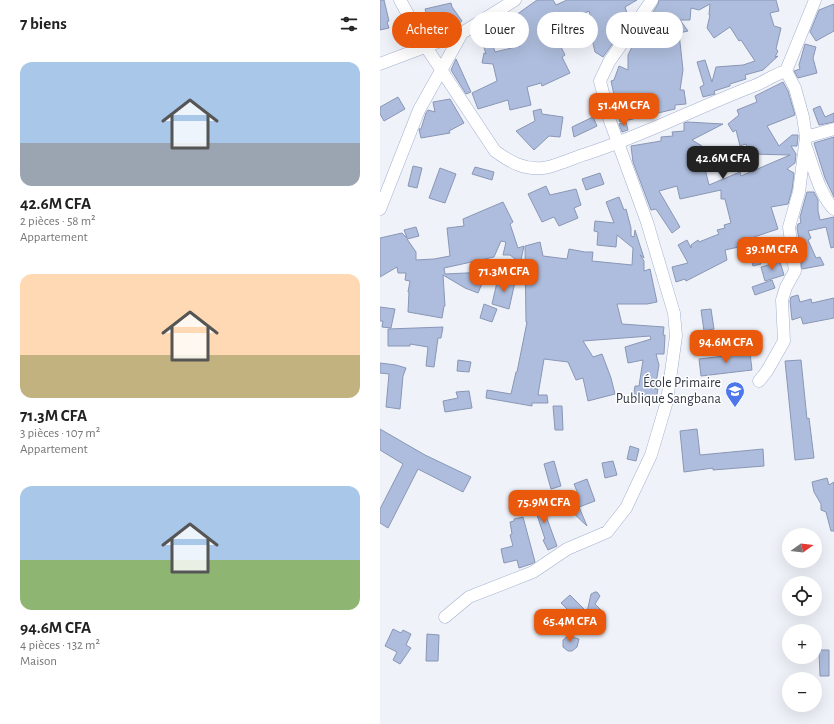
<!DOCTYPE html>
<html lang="fr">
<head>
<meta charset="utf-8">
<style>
  body { margin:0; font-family:"Alegreya Sans",sans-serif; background:#f2f2f2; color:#222; height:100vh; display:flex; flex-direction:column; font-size:15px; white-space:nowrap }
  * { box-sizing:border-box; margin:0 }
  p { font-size:13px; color:#767676 }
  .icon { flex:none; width:22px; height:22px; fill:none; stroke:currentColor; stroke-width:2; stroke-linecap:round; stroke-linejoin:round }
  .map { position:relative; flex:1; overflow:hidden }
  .sheet { display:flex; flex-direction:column; background:#fff; width:380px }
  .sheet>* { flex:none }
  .banner { position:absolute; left:12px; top:12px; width:380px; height:36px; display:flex; gap:8px }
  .needle { width:26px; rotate:76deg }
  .tools { position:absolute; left:402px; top:528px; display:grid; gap:8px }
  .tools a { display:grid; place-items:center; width:40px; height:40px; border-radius:50%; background:#fff; box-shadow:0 4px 16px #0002; font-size:20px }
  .price { position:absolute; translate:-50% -34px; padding:0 9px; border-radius:8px; background:#ea580c; color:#fff; font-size:13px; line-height:26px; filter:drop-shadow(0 1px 2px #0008) }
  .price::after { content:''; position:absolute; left:50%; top:24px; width:12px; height:9px; margin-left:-6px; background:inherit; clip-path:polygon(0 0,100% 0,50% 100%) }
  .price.selected { background:#222; color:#fff }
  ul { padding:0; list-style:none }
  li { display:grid; align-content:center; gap:8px; height:212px; padding:0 20px }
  li span { display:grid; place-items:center; height:124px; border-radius:12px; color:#555 }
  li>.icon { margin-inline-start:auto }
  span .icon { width:72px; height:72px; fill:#fffc; stroke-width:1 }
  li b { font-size:17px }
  h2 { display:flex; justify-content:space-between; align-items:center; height:48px; padding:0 20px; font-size:17px }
  .chip { padding:0 14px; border-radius:18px; background:#fff; box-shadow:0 4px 16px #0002; font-size:14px; line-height:36px }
  .chip.selected { background:#ea580c; color:#fff }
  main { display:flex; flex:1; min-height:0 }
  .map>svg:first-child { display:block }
</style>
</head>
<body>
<main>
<section class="sheet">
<h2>7 biens<svg class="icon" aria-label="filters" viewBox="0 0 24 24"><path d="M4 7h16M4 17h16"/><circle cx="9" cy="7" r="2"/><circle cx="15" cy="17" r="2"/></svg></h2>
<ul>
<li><span style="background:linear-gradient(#a9c7e8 65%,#9aa5b1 0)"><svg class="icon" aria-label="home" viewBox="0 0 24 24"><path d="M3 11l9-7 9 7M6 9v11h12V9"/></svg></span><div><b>42.6M CFA</b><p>2 pièces · 58 m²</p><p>Appartement</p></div></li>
<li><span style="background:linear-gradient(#ffd9b3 65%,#c2b280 0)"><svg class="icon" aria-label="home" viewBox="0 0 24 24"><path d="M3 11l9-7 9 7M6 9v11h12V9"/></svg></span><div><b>71.3M CFA</b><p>3 pièces · 107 m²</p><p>Appartement</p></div></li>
<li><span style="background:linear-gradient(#a9c7e8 60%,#8fb573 0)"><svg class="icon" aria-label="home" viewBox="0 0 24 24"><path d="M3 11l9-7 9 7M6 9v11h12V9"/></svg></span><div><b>94.6M CFA</b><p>4 pièces · 132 m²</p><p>Maison</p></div></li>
</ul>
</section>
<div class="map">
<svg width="454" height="724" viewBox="0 0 454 724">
  <rect width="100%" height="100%" fill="#eff2f9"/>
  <!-- building -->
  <path fill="#aebddd" stroke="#8997b5" d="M 0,0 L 4,0 L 9,21 L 7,22 L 9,28 L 0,30 Z
    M 157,0 L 173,0 L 176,5 L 187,0 L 257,0 L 245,7 L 247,13 L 236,16 L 241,32 L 234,35 L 236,39 L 223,57 L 215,52 L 211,35 L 215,34 L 209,11 L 195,18 L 193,14 L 170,25 L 185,55 L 182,57 L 190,73 L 162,86 L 161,83 L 147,87 L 151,105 L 130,110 L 128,100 L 98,109 L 92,93 L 117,81 L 113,64 L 102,63 L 104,53 L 106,54 L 101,38 L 110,36 L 115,52 L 140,46 L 139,43 L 142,42 L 129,20 Z
    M 279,0 L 396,0 L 399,11 L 390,13 L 394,26 L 401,28 L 396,49 L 398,51 L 395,57 L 398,56 L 383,70 L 365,75 L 366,79 L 350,84 L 350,86 L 334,91 L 335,94 L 323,97 L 320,87 L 324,85 L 317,62 L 325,60 L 332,82 L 336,67 L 363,65 L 375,61 L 361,40 L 359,41 L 350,27 L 334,38 L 327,28 L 330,15 L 329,15 L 330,4 L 319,10 L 311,8 L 310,20 L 300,20 L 308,31 L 299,33 L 303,70 L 300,90 L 304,90 L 306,104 L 295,105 L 295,109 L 240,122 L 231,81 L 234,80 L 239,66 L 248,70 L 248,55 L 260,31 L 263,28 L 278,4 Z
    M 71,3 L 72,7 L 82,21 L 70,30 L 52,35 L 45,9 Z
    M 454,4 L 454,31 L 436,41 L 430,32 L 439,10 Z
    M 425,44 L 436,47 L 433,58 L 437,73 L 418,78 L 414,71 L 420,69 L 419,65 Z
    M 76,59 L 91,92 L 86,94 L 71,70 Z
    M 403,82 L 408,91 L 415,115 L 387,126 L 399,146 L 412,135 L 418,135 L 418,137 L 417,146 L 411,146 L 416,154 L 415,163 L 407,169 L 414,173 L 412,190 L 408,204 L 391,207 L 398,229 L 374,237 L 381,264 L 373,266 L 368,248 L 364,249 L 363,246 L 345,250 L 347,260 L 306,281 L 305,279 L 296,282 L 292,267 L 308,263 L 298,245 L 307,240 L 311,248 L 311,245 L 318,240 L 319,242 L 339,234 L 337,230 L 345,228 L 344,225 L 351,223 L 345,199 L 341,199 L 341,190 L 300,199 L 297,186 L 279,191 L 300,227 L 292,233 L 276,209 L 271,210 L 253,162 L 251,146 L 281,141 L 281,137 L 293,136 L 292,132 L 304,131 L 304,123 L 307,122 L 343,124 L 312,140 L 322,146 L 317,153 L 320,155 L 311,169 L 324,165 L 329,185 L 360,172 L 361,176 L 410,155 L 369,154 L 366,144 L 360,146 L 356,130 L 353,132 L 348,124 L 359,115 L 357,110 L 377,102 L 375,96 Z
    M 18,97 L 25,109 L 4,121 L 0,114 L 0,107 Z
    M 70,99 L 84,123 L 69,131 L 70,133 L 41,138 L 39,129 L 41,129 L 46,113 L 48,110 L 55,112 L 53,102 Z
    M 440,106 L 445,117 L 454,113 L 454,122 L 439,125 L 433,109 Z
    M 161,109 L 162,114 L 183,117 L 180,137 L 169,136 L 154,150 L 136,131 L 155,121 L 153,111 Z
    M 213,117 L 217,126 L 194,137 L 192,127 Z
    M 246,122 L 248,130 L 242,132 L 239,124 Z
    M 454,137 L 454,197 L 445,178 L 434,143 Z
    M 33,166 L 42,168 L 37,188 L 28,186 Z
    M 95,167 L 114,172 L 112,180 L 92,174 Z
    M 60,168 L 76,174 L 65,203 L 49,198 Z
    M 220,173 L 224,184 L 206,190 L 202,179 Z
    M 166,186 L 170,195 L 196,189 L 201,205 L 194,208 L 198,218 L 179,226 L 174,217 L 162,222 L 148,194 Z
    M 427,192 L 434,192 L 438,200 L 438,211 L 440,220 L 454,217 L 454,247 L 451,248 L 446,227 L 428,231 L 431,238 L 428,240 L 436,258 L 440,257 L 444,265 L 422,269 L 421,263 L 423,262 L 417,228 L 418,224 L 421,223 L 420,217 Z
    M 239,197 L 244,210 L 246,209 L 251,228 L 251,236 L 254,237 L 255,230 L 264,258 L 260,255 L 264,261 L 264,271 L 270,269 L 277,302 L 267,304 L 237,304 L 242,324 L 284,327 L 283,335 L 285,335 L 284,354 L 276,354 L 279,365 L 275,389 L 278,389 L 275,403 L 253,398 L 255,386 L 259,386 L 263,360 L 248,363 L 245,347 L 271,339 L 270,336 L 203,341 L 213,357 L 222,354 L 231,378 L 235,394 L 208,401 L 203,378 L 196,380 L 188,362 L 164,359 L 158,395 L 167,395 L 168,403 L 152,403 L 152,406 L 106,398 L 107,390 L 131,394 L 136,372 L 137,372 L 147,322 L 146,322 L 145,246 L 160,242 L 163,256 L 187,259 L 189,249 L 205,252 L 213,252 L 212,261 L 252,265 L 253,248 L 237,235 L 236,247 L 217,245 L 218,232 L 214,231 L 215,221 L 234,223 L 226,202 Z
    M 123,202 L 133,222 L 130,224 L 138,248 L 144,246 L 141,260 L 135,259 L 130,255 L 123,255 L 126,242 L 121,241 L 114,257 L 64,268 L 65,274 L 107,272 L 98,293 L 85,288 L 63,275 L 65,306 L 64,306 L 62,318 L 28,312 L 29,292 L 28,292 L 30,281 L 25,280 L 26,273 L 18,273 L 17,267 L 0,277 L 0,238 L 22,233 L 27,238 L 24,230 L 36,227 L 39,236 L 27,239 L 36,252 L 36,260 L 54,259 L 70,256 L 67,228 L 84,226 L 83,219 Z
    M 400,262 L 404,275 L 385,281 L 381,267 Z
    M 118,278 L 135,282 L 129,309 L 112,304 Z
    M 392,280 L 395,288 L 375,295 L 372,287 Z
    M 418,295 L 420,302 L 431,299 L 432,303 L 454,298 L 454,318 L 423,324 L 421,317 L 412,320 L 410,301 L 411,297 Z
    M 104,304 L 117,309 L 112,322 L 100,318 Z
    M 0,307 L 15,309 L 11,328 L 2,327 L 3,321 L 0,321 Z
    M 331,309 L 334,329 L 324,331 L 321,310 Z
    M 63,327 L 61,338 L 58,338 L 54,367 L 46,366 L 48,347 L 30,344 L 30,346 L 8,346 L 8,329 Z
    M 370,353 L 372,370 L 321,376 L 319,359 Z
    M 78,360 L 91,362 L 89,372 L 77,371 Z
    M 421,360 L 427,419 L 429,418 L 434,458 L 415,460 L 405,361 Z
    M 0,363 L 16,365 L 26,368 L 23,376 L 20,409 L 6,407 L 9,374 L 0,373 Z
    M 89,391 L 92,408 L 65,412 L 63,401 L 78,398 L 76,392 Z
    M 173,406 L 182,406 L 183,430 L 175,430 Z
    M 0,429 L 45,455 L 91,477 L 83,492 L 38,469 L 8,528 L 0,523 L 0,509 L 23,464 L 0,450 Z
    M 317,429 L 320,455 L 383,449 L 384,466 L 333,470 L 333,468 L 304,472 L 300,431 Z
    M 250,446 L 259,449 L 256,461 L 247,459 Z
    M 174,461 L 181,486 L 171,489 L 164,464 Z
    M 233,461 L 237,475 L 225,478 L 222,463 Z
    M 447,478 L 449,485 L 454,482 L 454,531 L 451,531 L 446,512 L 441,510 L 441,504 L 434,492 L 432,482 Z
    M 207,479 L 215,501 L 199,507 L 207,526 L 190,510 L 179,514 L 198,494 L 194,484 Z
    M 159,495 L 162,517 L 166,516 L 177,546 L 168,550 L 163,540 L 165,539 L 152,500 L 151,496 Z
    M 143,517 L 155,562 L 151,564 L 139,568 L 137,560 L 124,563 L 121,549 L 133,546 L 130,535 L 132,534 L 130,522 L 134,521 L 134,519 Z
    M 215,592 L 217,592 L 220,596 L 215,604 L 225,614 L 211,629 L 197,615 L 195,617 L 181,603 L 190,595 L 207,612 L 211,594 Z
    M 13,629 L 21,633 L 23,630 L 31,634 L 26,645 L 31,648 L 20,664 L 13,660 L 17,652 L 5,646 Z
    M 47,634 L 59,635 L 58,661 L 46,661 Z
    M 188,636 L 199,639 L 197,647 L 192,651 L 188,651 L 183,647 L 183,640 Z
    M 439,650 L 449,650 L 449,676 L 440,676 Z"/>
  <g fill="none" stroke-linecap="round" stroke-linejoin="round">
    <!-- minor casing -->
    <g stroke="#a2b0d0" stroke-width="13">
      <path id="minor" d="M 20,0 L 46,47 L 115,151 C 130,162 144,170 163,168 C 174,167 195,157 206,154 C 265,135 318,107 376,85 C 386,81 395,74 406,71 L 435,0
        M 0,64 L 82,33 L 135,0
        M 426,137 L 454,129
        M 426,147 C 433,166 440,196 454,209
        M 0,209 L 39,110 L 82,33
        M 379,381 L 387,371 L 404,341 L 402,300 L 406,287 L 415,271 L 409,227 L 419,192 L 426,137 L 423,117 L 415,88 L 406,71
        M 65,617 L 89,597 L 153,572 L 187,549 L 227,532 L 246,508 L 271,455 L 287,401 L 296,336 L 294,313 L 267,222 L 230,121 L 220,81 L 229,62 L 272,0"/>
    </g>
    <!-- minor -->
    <use href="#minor" stroke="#fff" stroke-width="12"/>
  </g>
  <!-- icons -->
  <defs>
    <g id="school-pin" transform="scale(1)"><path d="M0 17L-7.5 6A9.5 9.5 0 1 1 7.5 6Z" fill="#4d77ea" stroke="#fff"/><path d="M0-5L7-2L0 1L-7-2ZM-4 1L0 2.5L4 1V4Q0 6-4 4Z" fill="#fff"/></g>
  </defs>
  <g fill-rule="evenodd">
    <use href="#school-pin" x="355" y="391"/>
  </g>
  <g text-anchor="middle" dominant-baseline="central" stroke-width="3" stroke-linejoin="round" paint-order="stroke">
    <!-- poi labels -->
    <g font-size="14" fill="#343a47" stroke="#fff" text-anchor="end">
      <text x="341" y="383">École Primaire<tspan x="341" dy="16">Publique Sangbana</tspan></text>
    </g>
  </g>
</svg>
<div class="tools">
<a><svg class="needle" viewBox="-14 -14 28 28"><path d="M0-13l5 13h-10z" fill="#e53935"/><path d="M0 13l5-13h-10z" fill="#767676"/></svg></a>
<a><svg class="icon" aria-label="locate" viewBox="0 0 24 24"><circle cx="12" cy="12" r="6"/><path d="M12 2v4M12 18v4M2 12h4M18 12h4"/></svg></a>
<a>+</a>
<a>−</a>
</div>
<b class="price" style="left:244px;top:127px">51.4M CFA</b>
<b class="price selected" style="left:343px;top:180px">42.6M CFA</b>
<b class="price" style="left:392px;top:271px">39.1M CFA</b>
<b class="price" style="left:124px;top:293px">71.3M CFA</b>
<b class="price" style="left:346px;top:364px">94.6M CFA</b>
<b class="price" style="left:164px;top:524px">75.9M CFA</b>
<b class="price" style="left:190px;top:643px">65.4M CFA</b>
<div class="banner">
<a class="chip selected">Acheter</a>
<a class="chip">Louer</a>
<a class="chip">Filtres</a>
<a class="chip">Nouveau</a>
</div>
</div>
</main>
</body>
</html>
